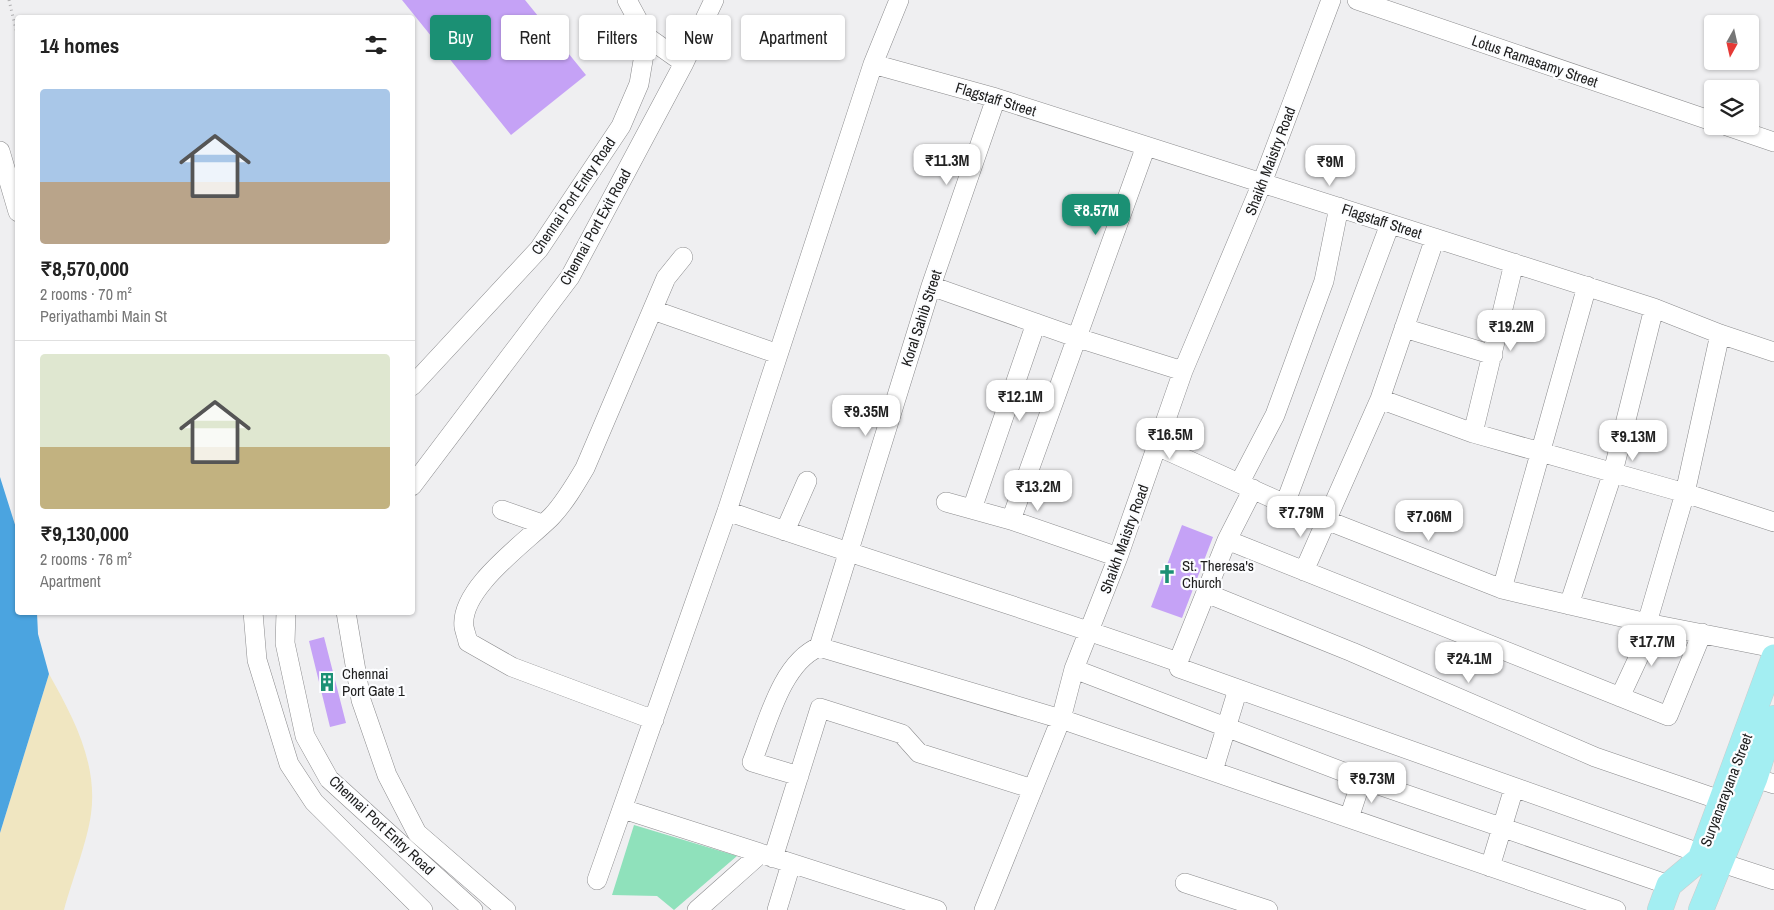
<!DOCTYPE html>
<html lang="en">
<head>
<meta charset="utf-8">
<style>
  body { margin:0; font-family:"Archivo Narrow",sans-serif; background:#f2f2f2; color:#222; height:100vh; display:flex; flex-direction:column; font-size:19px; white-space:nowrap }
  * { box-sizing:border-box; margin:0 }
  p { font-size:16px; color:#767676 }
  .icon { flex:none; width:28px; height:28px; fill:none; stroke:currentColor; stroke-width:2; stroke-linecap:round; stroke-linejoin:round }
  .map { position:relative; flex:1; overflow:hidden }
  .drawer { position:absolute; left:15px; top:15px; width:400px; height:600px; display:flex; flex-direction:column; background:#fff; border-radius:5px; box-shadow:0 1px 4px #0004 }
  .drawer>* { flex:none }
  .guide { position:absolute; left:430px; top:15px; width:475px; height:45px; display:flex; gap:10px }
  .needle { width:32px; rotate:188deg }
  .tools { position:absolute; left:1704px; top:15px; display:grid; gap:10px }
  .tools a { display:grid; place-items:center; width:55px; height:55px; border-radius:5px; background:#fff; box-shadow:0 1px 4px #0004; font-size:25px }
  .price { position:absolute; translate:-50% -42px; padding:0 11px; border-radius:10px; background:#fff; color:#222; font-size:16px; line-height:32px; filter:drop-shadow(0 1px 2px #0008) }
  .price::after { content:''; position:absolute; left:50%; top:30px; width:15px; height:11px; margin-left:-8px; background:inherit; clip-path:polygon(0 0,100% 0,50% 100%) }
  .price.on { background:#1b9074; color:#fff }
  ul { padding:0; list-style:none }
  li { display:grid; align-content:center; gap:10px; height:265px; padding:0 25px }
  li+li { border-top:1px solid #e0e0e0 }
  li span { display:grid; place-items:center; height:155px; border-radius:5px; color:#555 }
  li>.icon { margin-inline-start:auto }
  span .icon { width:90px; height:90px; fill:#fffc; stroke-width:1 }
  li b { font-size:21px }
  h2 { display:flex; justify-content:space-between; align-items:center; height:60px; padding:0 25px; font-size:21px }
  .tag { padding:0 18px; border-radius:5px; background:#fff; box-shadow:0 1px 4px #0004; font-size:18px; line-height:45px }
  .tag.on { background:#1b9074; color:#fff }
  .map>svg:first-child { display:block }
</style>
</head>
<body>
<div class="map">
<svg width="1774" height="910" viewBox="0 0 1774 910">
  <rect width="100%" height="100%" fill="#efeff1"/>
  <!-- green -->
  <path fill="#8fe1bb" d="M 634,825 L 737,856 L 674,910 L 657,896 L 612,895 Z"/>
  <!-- sand -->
  <path fill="#f0e6c1" d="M 49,674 C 73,717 98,763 91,814 C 87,843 72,880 64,910 L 0,910 L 0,833 Z"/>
  <!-- water -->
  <path fill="#4ba4e0" d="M 0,477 L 17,531 L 18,612 L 37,613 L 38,634 L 49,674 L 0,833 Z"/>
  <!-- building -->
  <path fill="#c5a2f6" d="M 402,0 L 525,0 L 586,75 L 511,135 Z
    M 1182,525 L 1213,537 L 1182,618 L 1151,607 Z
    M 324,637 L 346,723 L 330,727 L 309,641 Z"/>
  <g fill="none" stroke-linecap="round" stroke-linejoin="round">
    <!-- minor casing -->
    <g stroke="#8b8b8d" stroke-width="20">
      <path id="minor" d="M 1357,0 L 1712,121
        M 647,37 L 684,63
        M 873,64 L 996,98 L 1262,183 L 1654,308 L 1720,334 L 1774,352
        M 1727,126 L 1774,142
        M 0,151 L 18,212
        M 931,286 L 1078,338 L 1183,371
        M 653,310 L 778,354
        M 1404,328 L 1493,355
        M 412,386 L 539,249 L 621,126 L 639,84 L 647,37 L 627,0
        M 1380,399 L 1473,433 L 1685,493 L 1774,522
        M 1473,433 L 1514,263
        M 1157,446 L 1285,504 L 1502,589 L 1647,623 L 1774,648
        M 1240,482 L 1275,415 L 1324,281 L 1339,207
        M 412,486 L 570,277 L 684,63 L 714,0
        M 946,502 L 1011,520 L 1118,557
        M 1285,504 L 1390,224
        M 972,509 L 1036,323
        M 502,510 L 542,524
        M 727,511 C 877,563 1029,609 1178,662 L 1179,668 L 1702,854
        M 1011,520 L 1146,146
        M 785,531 L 807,481
        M 1227,540 L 1668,716 L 1702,633
        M 1304,571 L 1380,399 L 1435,238
        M 1502,589 L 1587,286
        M 1206,593 L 1352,652 L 1595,757 L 1723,801
        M 1569,605 L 1613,472 L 1654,308
        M 253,612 L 257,660 L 289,764 L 314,802 L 423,910
        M 286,612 L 285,643 L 305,736 L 329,779 L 473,910
        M 346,612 L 361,700 L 387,775 L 417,833 L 506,910
        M 1647,623 L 1685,493 L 1720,334
        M 819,647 L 931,286 L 996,98
        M 1178,662 L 1227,540 L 1253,489
        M 1074,669 L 1367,781 L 1669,885
        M 1620,697 L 1654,624
        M 654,720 L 512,667 L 468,642 C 467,637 465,632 464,627 C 459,588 528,541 552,516 C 565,502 575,485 585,468 L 666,278 L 683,257
        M 1213,771 L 1238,689
        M 799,776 L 752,762 C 767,725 781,663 819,647 L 1061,719 L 1616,910
        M 1755,778 L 1774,784
        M 623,809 L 937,910
        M 1349,818 L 1362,779
        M 773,858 L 820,708 L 902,734 L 919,753 L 1033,789
        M 1719,862 L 1774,880
        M 1490,867 L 1514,788
        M 597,880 L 727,511 L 873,64 L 899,0
        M 1185,883 L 1268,910
        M 697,910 L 760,854
        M 777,910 L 791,864
        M 984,910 L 1061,719 L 1074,669 L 1118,557 L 1183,371 L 1262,183 L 1331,0"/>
    </g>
    <!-- major casing -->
    <g stroke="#cdcdcd" stroke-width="26">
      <path id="major" d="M 1660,910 L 1669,885 L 1700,859 L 1774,657
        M 1701,910 L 1755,778 L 1774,718"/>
    </g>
    <!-- path -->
    <path stroke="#afafb1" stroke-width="3" stroke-dasharray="1 4" stroke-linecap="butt" d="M 9,0 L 18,38"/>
    <!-- minor -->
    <use href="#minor" stroke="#fff" stroke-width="19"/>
    <!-- major -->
    <use href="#major" stroke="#a3eef2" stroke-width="25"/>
  </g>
  <!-- icons -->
  <defs>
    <g id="church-bare" transform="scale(1.5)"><path d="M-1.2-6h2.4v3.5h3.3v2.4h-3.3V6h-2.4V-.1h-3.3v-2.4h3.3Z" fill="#1b9074" stroke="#fcfdff" stroke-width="2.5" paint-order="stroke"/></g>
    <g id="building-bare" transform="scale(1.5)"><path d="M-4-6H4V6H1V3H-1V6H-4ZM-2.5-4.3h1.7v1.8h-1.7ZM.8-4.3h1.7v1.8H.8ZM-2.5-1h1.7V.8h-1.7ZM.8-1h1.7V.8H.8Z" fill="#1b9074" stroke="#fcfdff" stroke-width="2.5" paint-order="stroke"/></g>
  </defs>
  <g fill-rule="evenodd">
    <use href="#church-bare" x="1167" y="574"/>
    <use href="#building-bare" x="327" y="682"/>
  </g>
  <g text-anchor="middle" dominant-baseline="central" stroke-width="4.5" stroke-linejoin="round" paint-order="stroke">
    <!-- street labels -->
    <g font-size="15" fill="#1d1d1d" stroke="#fcfdff">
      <text transform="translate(1535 61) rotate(19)">Lotus Ramasamy Street</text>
      <text transform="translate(996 99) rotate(17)">Flagstaff Street</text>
      <text transform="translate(1270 161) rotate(-69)">Shaikh Maistry Road</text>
      <text transform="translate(573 196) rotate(-56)">Chennai Port Entry Road</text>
      <text transform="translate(1382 221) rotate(18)">Flagstaff Street</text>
      <text transform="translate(595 227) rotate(-61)">Chennai Port Exit Road</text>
      <text transform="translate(921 318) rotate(-72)">Koral Sahib Street</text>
      <text transform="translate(1124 539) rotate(-70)">Shaikh Maistry Road</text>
      <text transform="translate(1726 790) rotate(-69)">Suryanarayana Street</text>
      <text transform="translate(382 825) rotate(43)">Chennai Port Entry Road</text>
    </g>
    <!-- poi labels -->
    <g font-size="15" fill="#1d1d1d" stroke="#fcfdff" text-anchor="start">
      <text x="1182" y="565">St. Theresa's<tspan x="1182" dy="17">Church</tspan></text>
      <text x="342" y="673">Chennai<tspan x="342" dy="17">Port Gate 1</tspan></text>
    </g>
  </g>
</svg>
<div class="tools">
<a><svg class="needle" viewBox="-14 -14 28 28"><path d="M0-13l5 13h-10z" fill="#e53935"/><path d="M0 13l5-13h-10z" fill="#767676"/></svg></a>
<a><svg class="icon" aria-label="layers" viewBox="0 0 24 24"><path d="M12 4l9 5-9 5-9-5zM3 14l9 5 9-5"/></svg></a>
</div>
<b class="price" style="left:947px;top:186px">₹11.3M</b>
<b class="price" style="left:1330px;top:187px">₹9M</b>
<b class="price on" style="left:1096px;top:236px">₹8.57M</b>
<b class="price" style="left:1511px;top:352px">₹19.2M</b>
<b class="price" style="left:1020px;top:422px">₹12.1M</b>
<b class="price" style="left:866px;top:437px">₹9.35M</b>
<b class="price" style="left:1170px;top:460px">₹16.5M</b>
<b class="price" style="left:1633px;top:462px">₹9.13M</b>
<b class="price" style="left:1038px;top:512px">₹13.2M</b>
<b class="price" style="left:1301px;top:538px">₹7.79M</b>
<b class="price" style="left:1429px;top:542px">₹7.06M</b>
<b class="price" style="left:1652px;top:667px">₹17.7M</b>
<b class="price" style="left:1469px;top:684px">₹24.1M</b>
<b class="price" style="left:1372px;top:804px">₹9.73M</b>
<div class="guide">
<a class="tag on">Buy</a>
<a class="tag">Rent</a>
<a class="tag">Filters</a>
<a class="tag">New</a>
<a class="tag">Apartment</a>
</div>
<section class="drawer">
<h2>14 homes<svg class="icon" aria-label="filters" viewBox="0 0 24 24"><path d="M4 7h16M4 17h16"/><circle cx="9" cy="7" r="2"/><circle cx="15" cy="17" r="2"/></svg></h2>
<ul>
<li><span style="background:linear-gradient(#a9c7e8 60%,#b9a48a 0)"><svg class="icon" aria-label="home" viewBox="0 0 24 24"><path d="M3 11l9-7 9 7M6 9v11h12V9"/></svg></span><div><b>₹8,570,000</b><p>2 rooms · 70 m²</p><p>Periyathambi Main St</p></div></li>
<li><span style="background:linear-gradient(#dfe7d0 60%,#c2b280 0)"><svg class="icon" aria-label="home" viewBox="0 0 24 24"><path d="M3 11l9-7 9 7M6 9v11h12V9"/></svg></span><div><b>₹9,130,000</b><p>2 rooms · 76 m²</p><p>Apartment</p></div></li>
</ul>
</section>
</div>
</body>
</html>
